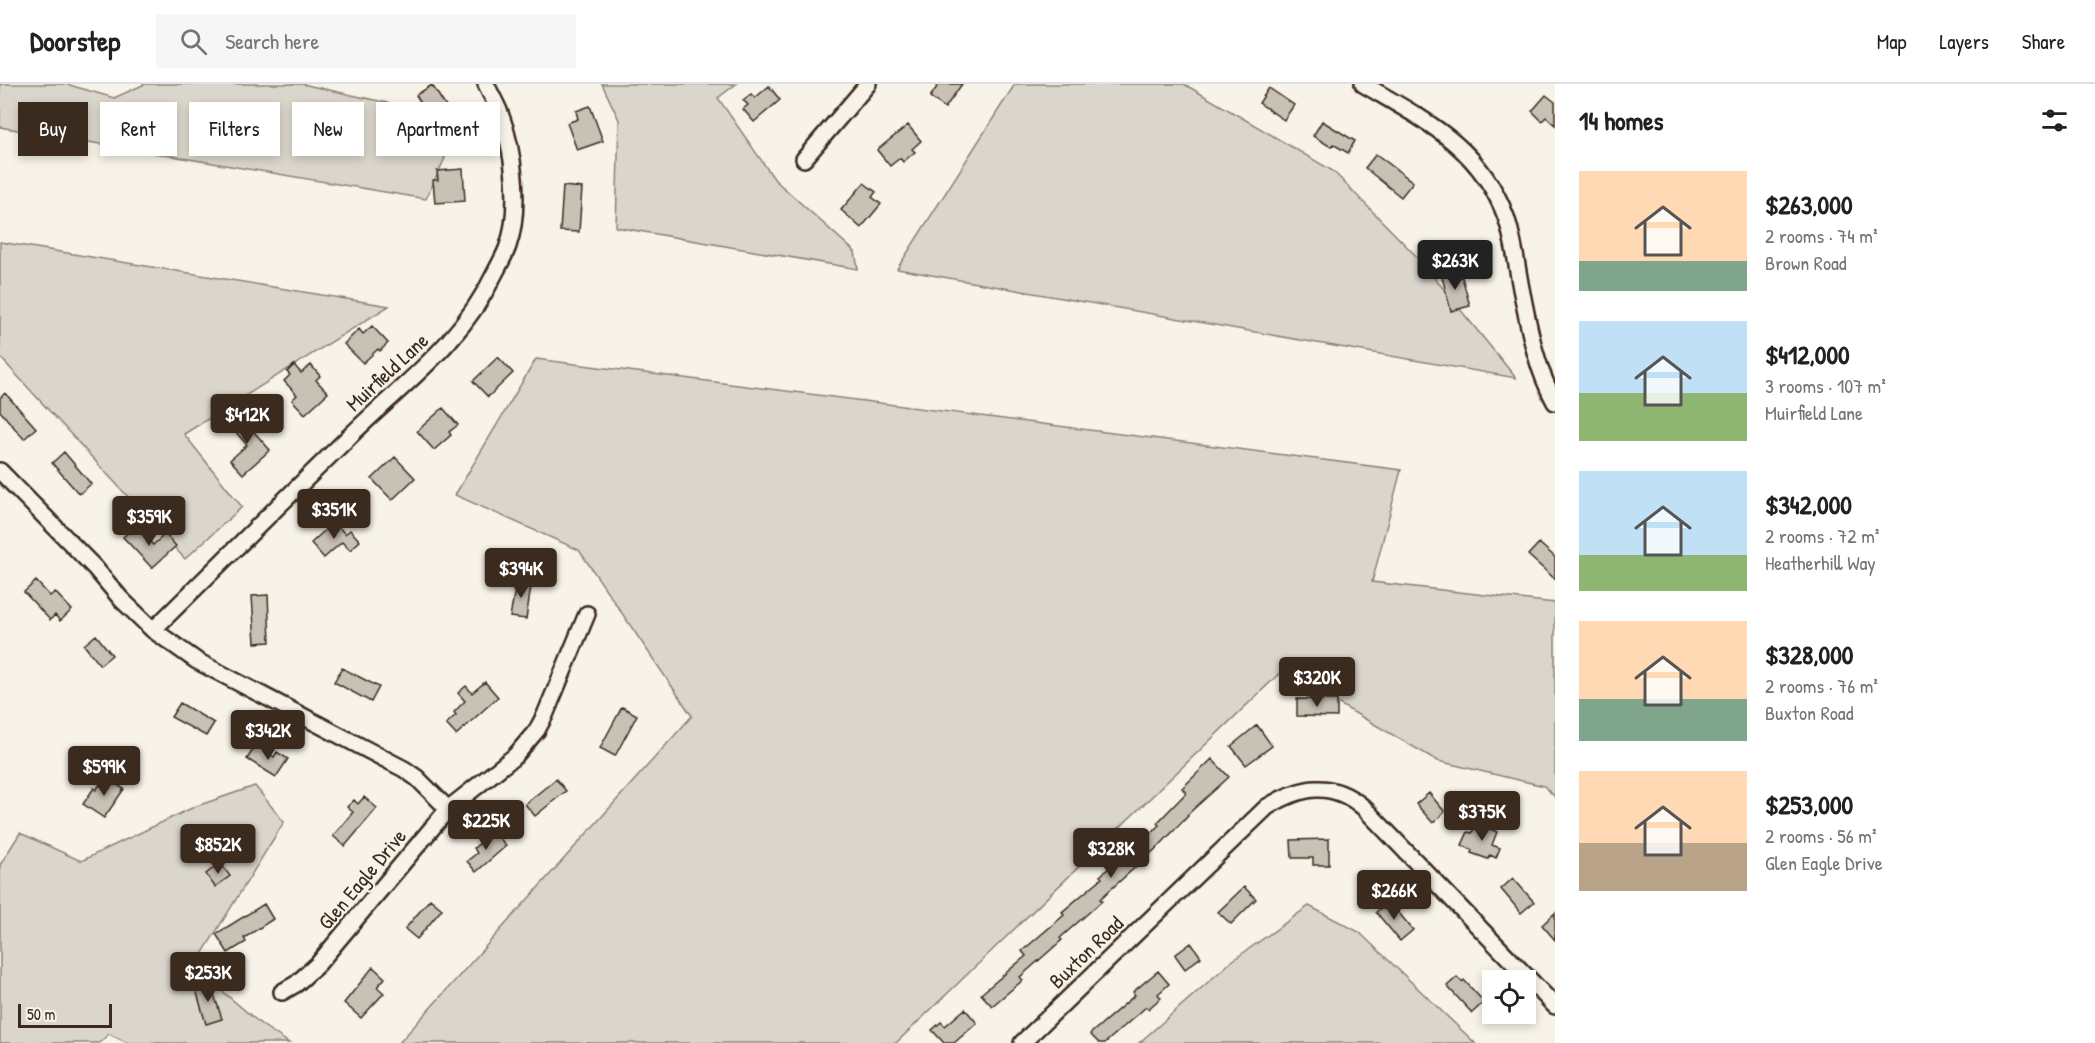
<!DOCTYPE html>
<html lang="en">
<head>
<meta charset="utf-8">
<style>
  body { margin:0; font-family:"Patrick Hand",sans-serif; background:#f6f6f6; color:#202124; height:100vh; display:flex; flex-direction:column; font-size:22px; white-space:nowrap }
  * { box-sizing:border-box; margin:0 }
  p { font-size:20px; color:#757577 }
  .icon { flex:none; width:33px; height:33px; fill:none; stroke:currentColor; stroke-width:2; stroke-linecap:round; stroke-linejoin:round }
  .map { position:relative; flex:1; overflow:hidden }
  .side { display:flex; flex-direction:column; background:#fff; width:540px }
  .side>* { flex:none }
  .guide { position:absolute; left:18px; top:18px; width:570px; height:54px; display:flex; gap:12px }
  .fabs { position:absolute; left:1482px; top:886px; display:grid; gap:12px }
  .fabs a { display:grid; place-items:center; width:54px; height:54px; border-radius:0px; background:#fff; box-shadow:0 3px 9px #0003; font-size:30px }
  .scale { position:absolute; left:18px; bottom:15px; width:94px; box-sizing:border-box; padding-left:6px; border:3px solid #3b2a1e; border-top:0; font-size:16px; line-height:21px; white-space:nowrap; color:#3b2a1e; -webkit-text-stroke:4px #f7f3e8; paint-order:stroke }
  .price { position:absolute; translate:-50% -51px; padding:0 14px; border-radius:6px; background:#3b2a1e; color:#fff; font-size:20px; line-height:39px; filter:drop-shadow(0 2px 3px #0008) }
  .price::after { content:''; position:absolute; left:50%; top:36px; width:18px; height:14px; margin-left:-9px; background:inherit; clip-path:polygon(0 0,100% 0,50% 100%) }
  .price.active { background:#222; color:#fff }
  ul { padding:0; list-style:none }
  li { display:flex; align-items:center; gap:18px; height:150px; padding:0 24px }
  li span { display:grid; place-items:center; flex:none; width:168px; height:120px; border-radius:0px; color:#555 }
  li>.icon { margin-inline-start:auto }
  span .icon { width:72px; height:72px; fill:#fffc; stroke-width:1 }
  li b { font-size:26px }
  h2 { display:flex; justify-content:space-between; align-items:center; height:72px; padding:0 24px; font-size:26px }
  .tag { padding:0 21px; border-radius:0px; background:#fff; box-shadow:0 3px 9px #0003; font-size:21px; line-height:54px }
  .tag.active { background:#3b2a1e; color:#fff }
  header { display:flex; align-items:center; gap:36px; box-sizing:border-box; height:84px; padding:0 30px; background:#fff; border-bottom:2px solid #e0e0e0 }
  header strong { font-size:28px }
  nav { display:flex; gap:33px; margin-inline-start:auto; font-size:21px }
  .search { width:420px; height:54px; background:#f6f6f6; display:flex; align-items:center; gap:15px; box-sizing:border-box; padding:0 21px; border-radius:0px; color:#757577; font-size:22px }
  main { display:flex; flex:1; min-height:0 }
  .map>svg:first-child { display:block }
</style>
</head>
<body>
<header>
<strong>Doorstep</strong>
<div class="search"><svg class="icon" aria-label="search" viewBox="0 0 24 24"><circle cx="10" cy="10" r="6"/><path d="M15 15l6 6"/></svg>Search here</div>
<nav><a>Map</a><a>Layers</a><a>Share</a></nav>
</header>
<main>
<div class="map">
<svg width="1555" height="959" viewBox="0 0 1555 959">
  <rect width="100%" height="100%" fill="#f7f3e8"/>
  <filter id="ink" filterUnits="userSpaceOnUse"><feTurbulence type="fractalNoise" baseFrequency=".0167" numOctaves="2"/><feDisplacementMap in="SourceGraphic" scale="12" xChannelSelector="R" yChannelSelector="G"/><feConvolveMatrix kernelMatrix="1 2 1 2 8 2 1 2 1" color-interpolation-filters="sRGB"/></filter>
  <g filter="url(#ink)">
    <!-- green -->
    <path fill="#dbd6cb" stroke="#8b8074" stroke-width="1.5" d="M 0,0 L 66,0 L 114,14 L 145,0 L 302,0 L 397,21 L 445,74 L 426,115 L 0,43 Z
      M 602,0 L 736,0 L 718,14 L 775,96 L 855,168 L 858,185 L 616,143 L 619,36 Z
      M 1015,0 L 1184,0 L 1333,87 L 1420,176 L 1516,294 L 897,185 Z
      M 0,158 L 389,222 L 184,350 L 242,423 L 185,475 L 0,273 Z
      M 536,275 L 1401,386 L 1372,498 L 1555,519 L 1555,713 L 1544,702 L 1438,677 L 1282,587 L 896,959 L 399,959 L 692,632 L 579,466 L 455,411 Z
      M 255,702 L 284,738 L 194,883 L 262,941 L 289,959 L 128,959 L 109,950 L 99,959 L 0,959 L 0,781 L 20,749 L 81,777 L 194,723 Z
      M 1309,822 L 1359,848 L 1475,959 L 1139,959 L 1232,877 Z"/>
    <!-- building -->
    <path fill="#c8c1b6" stroke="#3b2a1e" stroke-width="1.5" d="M 939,0 L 962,0 L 945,24 L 930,13 Z
      M 432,1 L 448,26 L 440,31 L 451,49 L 437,58 L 422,34 L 428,31 L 416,11 Z
      M 769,2 L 780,16 L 754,38 L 743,25 L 748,21 L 743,16 L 751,10 L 755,14 Z
      M 1269,4 L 1294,21 L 1284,36 L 1259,19 Z
      M 1546,11 L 1555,18 L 1555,41 L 1546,33 L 1542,37 L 1532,27 Z
      M 590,22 L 603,57 L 577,66 L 567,39 L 578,35 L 576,27 Z
      M 1322,37 L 1355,57 L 1348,69 L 1333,60 L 1331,63 L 1313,52 Z
      M 908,41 L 921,57 L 912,65 L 915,68 L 903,78 L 900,74 L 890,82 L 877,66 Z
      M 1376,70 L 1413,98 L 1401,113 L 1365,84 Z
      M 463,85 L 465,117 L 435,119 L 433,96 L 438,96 L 437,87 Z
      M 864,99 L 876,108 L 872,113 L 881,120 L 861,144 L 841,126 Z
      M 563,102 L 582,104 L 579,148 L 560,147 Z
      M 1454,186 L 1457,194 L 1462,193 L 1470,222 L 1451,227 L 1441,189 Z
      M 372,242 L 388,259 L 380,267 L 378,265 L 363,279 L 344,260 L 359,245 L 363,250 Z
      M 498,273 L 513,289 L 488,313 L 473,297 Z
      M 294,281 L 301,289 L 311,281 L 320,292 L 316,296 L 328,309 L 305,330 L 292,316 L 297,311 L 284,297 L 290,291 L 287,288 Z
      M 5,309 L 36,344 L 24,355 L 0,327 L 0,314 Z
      M 443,324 L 458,341 L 449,348 L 451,351 L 434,366 L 417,347 Z
      M 237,329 L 270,366 L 243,390 L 230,376 L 247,361 L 227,338 Z
      M 64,368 L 91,400 L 79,410 L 52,379 Z
      M 395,373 L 415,394 L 392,416 L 372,395 Z
      M 334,438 L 345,450 L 350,446 L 360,457 L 350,466 L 342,458 L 324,474 L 311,459 Z
      M 135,442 L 153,461 L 165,450 L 176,462 L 152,484 L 123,453 Z
      M 1539,459 L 1555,473 L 1555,495 L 1528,471 Z
      M 517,494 L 532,496 L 526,535 L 510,533 Z
      M 36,497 L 50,512 L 55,508 L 72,526 L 60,537 L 55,531 L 50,536 L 24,508 Z
      M 268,511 L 270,558 L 255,559 L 252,512 Z
      M 96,551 L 112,571 L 100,581 L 84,561 Z
      M 342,584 L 379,603 L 371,618 L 334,598 Z
      M 485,598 L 498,613 L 456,651 L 446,640 L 456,631 L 454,628 L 465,617 L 458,609 L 466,602 L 472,609 Z
      M 1297,615 L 1337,616 L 1337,633 L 1297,632 Z
      M 180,619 L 214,639 L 206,652 L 171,633 Z
      M 622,623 L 637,631 L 615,672 L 600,664 Z
      M 1257,641 L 1272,662 L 1246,681 L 1231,662 Z
      M 256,661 L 274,673 L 277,668 L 288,675 L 276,693 L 247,675 Z
      M 1212,675 L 1229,693 L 1187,731 L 1188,732 L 1160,761 L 1100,815 L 1102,817 L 1060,854 L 1062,856 L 1020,893 L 1023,896 L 992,922 L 981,910 L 1026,872 L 1022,867 L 1064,831 L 1062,828 L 1102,794 L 1100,792 L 1134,761 L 1137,763 L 1159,741 L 1157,739 L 1186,709 L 1182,704 Z
      M 105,693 L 124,705 L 104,734 L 83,720 L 94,704 L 96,706 Z
      M 556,695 L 566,707 L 535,732 L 525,720 Z
      M 1429,709 L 1445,728 L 1433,739 L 1416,720 Z
      M 364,713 L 377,724 L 345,762 L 333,752 L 353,728 L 347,723 L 354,716 L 358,720 Z
      M 1476,739 L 1497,748 L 1492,761 L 1500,764 L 1496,774 L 1490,771 L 1488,775 L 1471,769 L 1472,766 L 1462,761 L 1468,748 L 1472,749 Z
      M 494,747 L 506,762 L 476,788 L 467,777 L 477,769 L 474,764 Z
      M 1329,755 L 1329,781 L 1313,781 L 1313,774 L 1292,774 L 1291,756 Z
      M 220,779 L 230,792 L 215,803 L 206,790 Z
      M 1513,794 L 1534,818 L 1521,829 L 1501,805 Z
      M 1244,803 L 1256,815 L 1231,840 L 1218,828 Z
      M 430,815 L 442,825 L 417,855 L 405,845 Z
      M 1389,817 L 1413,846 L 1400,857 L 1376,828 Z
      M 264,820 L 273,835 L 244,854 L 246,858 L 228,869 L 216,850 Z
      M 1555,829 L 1555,856 L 1542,841 Z
      M 1191,859 L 1201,873 L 1185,885 L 1175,871 Z
      M 373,883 L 385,894 L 377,903 L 384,909 L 361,934 L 344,919 Z
      M 1158,887 L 1169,900 L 1158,910 L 1161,914 L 1148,925 L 1146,923 L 1105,959 L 1099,959 L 1090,950 L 1135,911 L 1133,908 Z
      M 1457,893 L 1462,898 L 1464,896 L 1484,918 L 1472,929 L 1447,902 Z
      M 210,898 L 222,935 L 206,940 L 195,902 Z
      M 965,925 L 977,939 L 954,959 L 944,959 L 932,946 L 941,938 L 945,942 Z"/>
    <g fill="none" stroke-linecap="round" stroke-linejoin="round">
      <!-- minor casing -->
      <g stroke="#3b2a1e" stroke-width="20">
        <path id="minor" d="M 1363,0 C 1424,36 1480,62 1506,133 C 1515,158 1517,188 1523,214 C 1530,249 1537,286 1555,318
          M 804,75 L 868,0
          M 0,387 L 95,484 L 121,515 L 153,546 L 197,577 L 404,685 L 417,694 L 448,725
          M 153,546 C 219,481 284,416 350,352 C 406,297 461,260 496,187 C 500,179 505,171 508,162 C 521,124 514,66 500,29 C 496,19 490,9 486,0
          M 282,908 L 296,900 L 318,880 L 448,725 L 515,672 L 537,646 L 545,631 L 587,530
          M 1022,959 L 1267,723 C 1300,703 1330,695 1363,723 L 1555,922"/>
      </g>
      <!-- minor -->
      <use href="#minor" stroke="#f7f3e8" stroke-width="15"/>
    </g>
  </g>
  <g text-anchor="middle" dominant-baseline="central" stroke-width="4.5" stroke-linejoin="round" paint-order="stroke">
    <!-- street labels -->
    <g font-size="21" fill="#3b2a1e" stroke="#f7f3e8">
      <text transform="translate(387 288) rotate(-43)">Muirfield Lane</text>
      <text transform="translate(362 795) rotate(-50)">Glen Eagle Drive</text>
      <text transform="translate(1086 868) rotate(-44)">Buxton Road</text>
    </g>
  </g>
</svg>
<div class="fabs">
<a><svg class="icon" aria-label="locate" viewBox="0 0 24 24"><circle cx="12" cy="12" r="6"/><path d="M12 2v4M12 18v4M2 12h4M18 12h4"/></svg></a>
</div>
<div class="scale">50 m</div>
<b class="price active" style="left:1455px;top:207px">$263K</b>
<b class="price" style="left:247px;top:361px">$412K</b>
<b class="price" style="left:334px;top:456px">$351K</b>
<b class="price" style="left:149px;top:463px">$359K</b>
<b class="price" style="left:521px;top:515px">$394K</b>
<b class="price" style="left:1317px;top:624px">$320K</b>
<b class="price" style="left:268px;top:677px">$342K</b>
<b class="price" style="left:104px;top:713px">$599K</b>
<b class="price" style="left:1482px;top:758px">$375K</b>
<b class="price" style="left:486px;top:767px">$225K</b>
<b class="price" style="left:218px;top:791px">$852K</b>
<b class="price" style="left:1111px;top:795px">$328K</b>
<b class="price" style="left:1394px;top:837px">$266K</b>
<b class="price" style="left:208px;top:919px">$253K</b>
<div class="guide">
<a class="tag active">Buy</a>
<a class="tag">Rent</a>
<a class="tag">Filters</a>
<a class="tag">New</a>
<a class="tag">Apartment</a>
</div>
</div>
<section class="side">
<h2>14 homes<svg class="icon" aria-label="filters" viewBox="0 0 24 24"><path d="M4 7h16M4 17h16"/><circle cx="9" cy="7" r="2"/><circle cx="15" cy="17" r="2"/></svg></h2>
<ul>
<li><span style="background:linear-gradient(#ffd9b3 75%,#7fa58c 0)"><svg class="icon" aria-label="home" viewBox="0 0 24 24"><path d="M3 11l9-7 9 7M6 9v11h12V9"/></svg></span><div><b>$263,000</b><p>2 rooms · 74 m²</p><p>Brown Road</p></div></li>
<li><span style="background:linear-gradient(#bfe0f5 60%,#8fb573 0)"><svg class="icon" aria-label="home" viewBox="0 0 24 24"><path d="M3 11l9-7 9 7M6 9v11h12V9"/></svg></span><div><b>$412,000</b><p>3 rooms · 107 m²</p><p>Muirfield Lane</p></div></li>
<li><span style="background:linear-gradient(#bfe0f5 70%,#8fb573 0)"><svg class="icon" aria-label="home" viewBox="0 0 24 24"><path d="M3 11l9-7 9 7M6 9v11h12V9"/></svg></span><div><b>$342,000</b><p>2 rooms · 72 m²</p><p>Heatherhill Way</p></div></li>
<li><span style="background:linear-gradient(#ffd9b3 65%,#7fa58c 0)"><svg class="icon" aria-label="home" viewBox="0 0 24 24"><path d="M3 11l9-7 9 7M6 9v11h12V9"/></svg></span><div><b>$328,000</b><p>2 rooms · 76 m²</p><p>Buxton Road</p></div></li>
<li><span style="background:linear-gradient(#ffd9b3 60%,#b9a48a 0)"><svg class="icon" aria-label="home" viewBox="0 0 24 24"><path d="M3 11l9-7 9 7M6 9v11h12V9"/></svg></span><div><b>$253,000</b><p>2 rooms · 56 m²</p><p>Glen Eagle Drive</p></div></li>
</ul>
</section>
</main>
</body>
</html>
